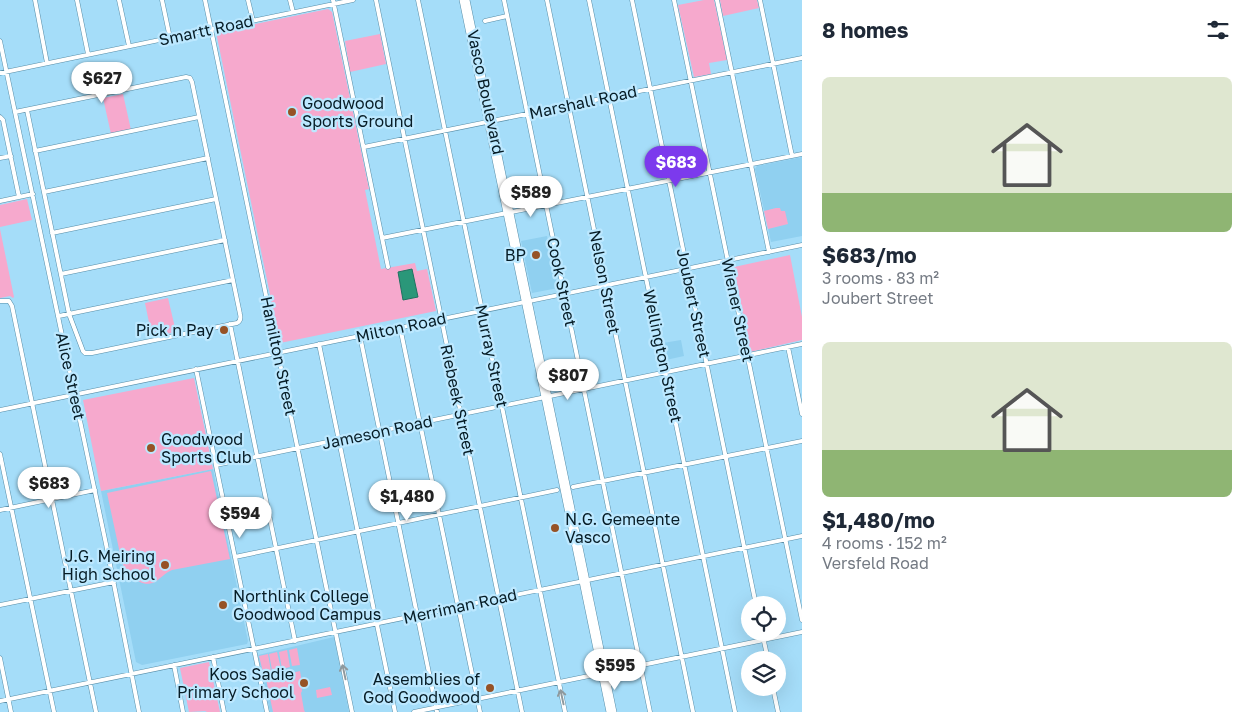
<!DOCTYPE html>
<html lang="en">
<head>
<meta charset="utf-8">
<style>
  body { margin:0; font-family:"Golos Text",sans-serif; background:#f6f6f7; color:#1f2937; height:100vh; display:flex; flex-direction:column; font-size:19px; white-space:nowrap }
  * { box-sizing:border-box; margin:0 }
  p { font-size:16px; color:#747a83 }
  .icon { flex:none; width:28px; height:28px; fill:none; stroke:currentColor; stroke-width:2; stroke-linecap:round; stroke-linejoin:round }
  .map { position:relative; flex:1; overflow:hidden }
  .drawer { display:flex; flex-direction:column; background:#fff; width:450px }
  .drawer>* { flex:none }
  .fabs { position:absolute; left:741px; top:596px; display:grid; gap:10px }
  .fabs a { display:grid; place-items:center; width:45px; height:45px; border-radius:50%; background:#fff; box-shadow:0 5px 20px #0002; font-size:25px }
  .price { position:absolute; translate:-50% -42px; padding:0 11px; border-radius:18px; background:#fff; color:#222; font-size:16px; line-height:32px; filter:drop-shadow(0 1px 2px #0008) }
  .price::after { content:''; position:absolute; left:50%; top:30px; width:15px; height:11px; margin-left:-8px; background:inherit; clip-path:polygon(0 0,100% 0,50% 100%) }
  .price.current { background:#7c3aed; color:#fff }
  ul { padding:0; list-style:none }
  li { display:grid; align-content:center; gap:10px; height:265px; padding:0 20px }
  li span { display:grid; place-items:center; height:155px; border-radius:8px; color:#555 }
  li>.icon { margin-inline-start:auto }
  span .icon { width:90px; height:90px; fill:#fffc; stroke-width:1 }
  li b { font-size:21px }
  h2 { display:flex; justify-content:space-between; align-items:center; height:60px; padding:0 20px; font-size:21px }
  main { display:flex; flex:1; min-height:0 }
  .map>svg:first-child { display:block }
</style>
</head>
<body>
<main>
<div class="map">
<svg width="802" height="712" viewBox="0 0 802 712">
  <rect width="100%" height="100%" fill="#a5ddf9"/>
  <!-- built -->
  <path fill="#90d0f0" d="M 802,157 L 802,236 L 771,242 L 755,169 L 757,166 Z
    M 547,236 L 558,288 L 532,293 L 521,241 Z
    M 681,340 L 684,356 L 666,360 L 663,343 Z
    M 213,469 L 248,641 L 247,644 L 142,665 L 136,662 L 101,491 Z
    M 334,637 L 349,712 L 270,712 L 258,655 Z"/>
  <!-- green -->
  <path fill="#f6a9cd" d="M 704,0 L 714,0 L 727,60 L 709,63 L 711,74 L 694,77 L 678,5 Z
    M 720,0 L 757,0 L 759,8 L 723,16 Z
    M 328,9 L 332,12 L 369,189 L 365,190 L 381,269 L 415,263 L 417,271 L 427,269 L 436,311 L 280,343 L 216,32 Z
    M 380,34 L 386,64 L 350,72 L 345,41 Z
    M 123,94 L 131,130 L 111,134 L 103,98 Z
    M 27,199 L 32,220 L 0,227 L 0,205 Z
    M 776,208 L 780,208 L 781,211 L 785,211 L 788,224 L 768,229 L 764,211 Z
    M 0,229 L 14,297 L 13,298 L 10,296 L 0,298 Z
    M 790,255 L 802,317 L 802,340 L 750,352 L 734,267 Z
    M 168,298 L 176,332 L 152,337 L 145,303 Z
    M 194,378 L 213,469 L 101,491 L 83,400 Z
    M 211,471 L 230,559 L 172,570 C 165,573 161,578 155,582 C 141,589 128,574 122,563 L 107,493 Z
    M 297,648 L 300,665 L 292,666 L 289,650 Z
    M 287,650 L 290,667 L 282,669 L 279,652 Z
    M 277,652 L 281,669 L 272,670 L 269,654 Z
    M 268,654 L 271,671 L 263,672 L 259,656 Z
    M 209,662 L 220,712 L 207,712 L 205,711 L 189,712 L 180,668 Z
    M 300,671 L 302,683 L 301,684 L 302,691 L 301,693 L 304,710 L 305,712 L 273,712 L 266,679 Z
    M 330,687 L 332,695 L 317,698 L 316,690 Z"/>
  <!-- water -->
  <path fill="#2a9779" stroke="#1f7260" d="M 412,269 L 418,297 L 403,300 L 398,272 Z"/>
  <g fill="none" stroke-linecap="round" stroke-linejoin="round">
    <!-- minor casing -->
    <g stroke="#578da7" stroke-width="5">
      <path id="minor" d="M 35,0 L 47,63
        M 77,0 L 88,54
        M 119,0 L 129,46
        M 162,0 L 170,38
        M 205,0 L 352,712
        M 248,0 L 253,21
        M 290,0 L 293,12
        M 333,0 L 388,267
        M 376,0 L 522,712
        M 418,0 L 565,712
        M 504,0 L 650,712
        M 547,0 L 693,712
        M 589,0 L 735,712
        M 632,0 L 756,605
        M 674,0 L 802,620
        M 717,0 L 769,252
        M 760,0 L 792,156
        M 485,21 L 507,16
        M 0,41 L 106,544 L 139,712
        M 0,73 L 353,0
        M 15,112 L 186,77 L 190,78 L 192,82 L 240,314 C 241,318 241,321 237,323 L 92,353 L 85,353 L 83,351 L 69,314 L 27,110
        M 0,117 L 3,120 L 19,197
        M 364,147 L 802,58
        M 35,151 L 199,117
        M 0,158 L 11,156
        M 44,192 L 208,158
        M 0,201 L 33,194
        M 52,233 L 216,199
        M 382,238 L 802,154
        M 61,274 L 225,240
        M 0,301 L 9,301 L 12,306 L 96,712
        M 59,316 L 233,280
        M 230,324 L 295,641
        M 400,327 L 480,712
        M 360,336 L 437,712
        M 319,344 L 395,712
        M 788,347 L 802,414
        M 196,369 L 267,712
        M 0,410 L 802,245
        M 0,454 L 54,712
        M 216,465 L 802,344
        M 573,487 L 802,441
        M 0,510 L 95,490
        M 235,557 L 557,490
        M 0,605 L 114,582
        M 762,632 L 768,660
        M 213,657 L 224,712
        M 0,658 L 11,712
        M 174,665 L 183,712
        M 773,688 L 778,712
        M 0,701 L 802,536
        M 414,712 L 802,632"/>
    </g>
    <!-- major casing -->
    <g stroke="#578da7" stroke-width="6">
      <path id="major" d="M 462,0 L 609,712
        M 467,0 L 614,712"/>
    </g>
    <!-- minor -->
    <use href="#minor" stroke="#fff" stroke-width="4"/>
    <!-- major -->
    <use href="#major" stroke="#fff" stroke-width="5"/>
  </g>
  <!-- one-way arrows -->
  <defs><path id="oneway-shaft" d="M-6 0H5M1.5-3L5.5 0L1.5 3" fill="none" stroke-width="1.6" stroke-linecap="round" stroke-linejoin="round" transform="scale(1.25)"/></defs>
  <g stroke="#8f999d">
    <use href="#oneway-shaft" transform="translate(344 672) rotate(-102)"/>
    <use href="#oneway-shaft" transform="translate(562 697) rotate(-102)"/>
  </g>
  <!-- markers -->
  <g fill="#965226" stroke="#bce8ff" stroke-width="2">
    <circle cx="292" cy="112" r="5"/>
    <circle cx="536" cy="255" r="5"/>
    <circle cx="224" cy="330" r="5"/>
    <circle cx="151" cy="448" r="5"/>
    <circle cx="555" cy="528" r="5"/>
    <circle cx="165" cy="565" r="5"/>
    <circle cx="223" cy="605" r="5"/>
    <circle cx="304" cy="683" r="5"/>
    <circle cx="490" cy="688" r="5"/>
  </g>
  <g text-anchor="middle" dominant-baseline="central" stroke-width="4.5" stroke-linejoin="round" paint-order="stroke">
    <!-- street labels -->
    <g font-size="16" fill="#061c26" stroke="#bce8ff">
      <text transform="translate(206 30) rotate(-12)">Smartt Road</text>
      <text transform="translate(486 92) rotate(78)">Vasco Boulevard</text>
      <text transform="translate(583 102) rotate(-12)">Marshall Road</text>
      <text transform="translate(562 282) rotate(78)">Cook Street</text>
      <text transform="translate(605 282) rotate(79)">Nelson Street</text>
      <text transform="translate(694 303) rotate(78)">Joubert Street</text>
      <text transform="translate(738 310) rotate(78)">Wiener Street</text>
      <text transform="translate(401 327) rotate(-12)">Milton Road</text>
      <text transform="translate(279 356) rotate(78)">Hamilton Street</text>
      <text transform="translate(492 356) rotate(78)">Murray Street</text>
      <text transform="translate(663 356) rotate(78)">Wellington Street</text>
      <text transform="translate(71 376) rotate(78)">Alice Street</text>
      <text transform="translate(458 400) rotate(78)">Riebeek Street</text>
      <text transform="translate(377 432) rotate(-12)">Jameson Road</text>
      <text transform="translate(460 606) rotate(-12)">Merriman Road</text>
    </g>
    <!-- poi labels -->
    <g font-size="16" fill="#061c26" stroke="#bce8ff" text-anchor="end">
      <text x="302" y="103" text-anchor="start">Goodwood<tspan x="302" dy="18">Sports Ground</tspan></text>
      <text x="526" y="255">BP</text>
      <text x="214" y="330">Pick n Pay</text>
      <text x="161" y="439" text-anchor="start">Goodwood<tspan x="161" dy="18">Sports Club</tspan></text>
      <text x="565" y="519" text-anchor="start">N.G. Gemeente<tspan x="565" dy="18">Vasco</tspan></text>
      <text x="155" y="556">J.G. Meiring<tspan x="155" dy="18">High School</tspan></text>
      <text x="233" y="596" text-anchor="start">Northlink College<tspan x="233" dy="18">Goodwood Campus</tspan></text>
      <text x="294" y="674">Koos Sadie<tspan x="294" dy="18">Primary School</tspan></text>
      <text x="480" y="679">Assemblies of<tspan x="480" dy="18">God Goodwood</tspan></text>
    </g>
  </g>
</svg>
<div class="fabs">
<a><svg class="icon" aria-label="locate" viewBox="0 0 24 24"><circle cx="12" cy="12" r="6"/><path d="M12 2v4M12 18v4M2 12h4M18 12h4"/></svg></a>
<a><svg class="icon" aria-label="layers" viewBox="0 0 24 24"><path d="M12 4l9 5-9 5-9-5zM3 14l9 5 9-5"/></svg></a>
</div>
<b class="price" style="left:102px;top:104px">$627</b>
<b class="price current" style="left:676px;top:188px">$683</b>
<b class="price" style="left:531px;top:218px">$589</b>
<b class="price" style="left:568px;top:401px">$807</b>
<b class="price" style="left:49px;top:509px">$683</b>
<b class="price" style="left:407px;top:522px">$1,480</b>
<b class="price" style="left:240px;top:539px">$594</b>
<b class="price" style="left:615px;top:691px">$595</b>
</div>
<section class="drawer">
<h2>8 homes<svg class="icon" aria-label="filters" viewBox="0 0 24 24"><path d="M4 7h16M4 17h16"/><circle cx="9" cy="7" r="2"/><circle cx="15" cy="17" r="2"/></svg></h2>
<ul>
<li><span style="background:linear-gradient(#dfe7d0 75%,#8fb573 0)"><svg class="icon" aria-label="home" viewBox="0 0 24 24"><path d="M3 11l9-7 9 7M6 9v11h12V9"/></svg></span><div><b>$683/mo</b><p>3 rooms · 83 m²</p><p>Joubert Street</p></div></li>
<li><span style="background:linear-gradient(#dfe7d0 70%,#8fb573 0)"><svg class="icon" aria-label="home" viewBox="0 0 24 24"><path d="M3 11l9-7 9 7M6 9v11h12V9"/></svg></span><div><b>$1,480/mo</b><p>4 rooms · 152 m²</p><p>Versfeld Road</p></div></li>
</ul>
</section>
</main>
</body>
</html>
